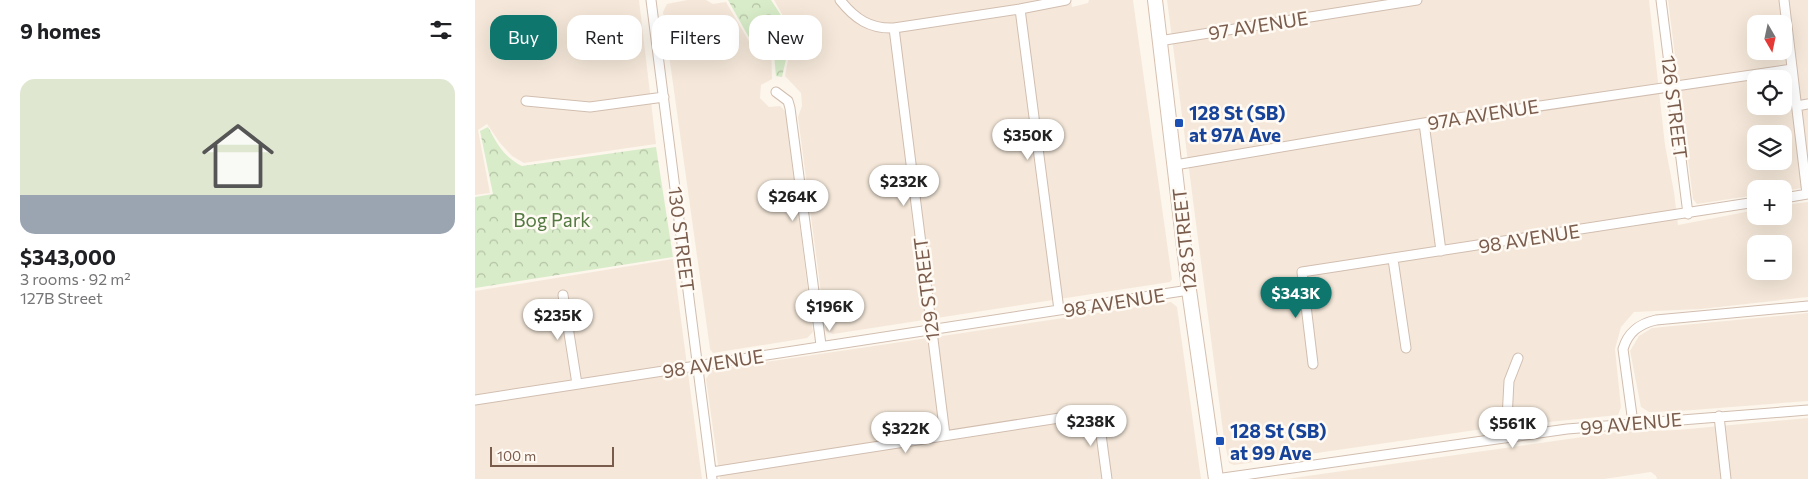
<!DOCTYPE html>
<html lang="en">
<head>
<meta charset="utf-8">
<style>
  body { margin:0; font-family:Commissioner,sans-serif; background:#f2f2f2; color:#202124; height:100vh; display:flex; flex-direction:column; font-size:19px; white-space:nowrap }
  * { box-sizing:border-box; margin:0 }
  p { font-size:16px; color:#757577 }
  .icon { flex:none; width:28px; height:28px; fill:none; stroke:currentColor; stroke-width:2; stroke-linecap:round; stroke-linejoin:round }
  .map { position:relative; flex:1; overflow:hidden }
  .drawer { display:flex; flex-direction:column; background:#fff; width:475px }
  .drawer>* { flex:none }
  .banner { position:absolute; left:15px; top:15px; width:475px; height:45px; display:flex; gap:10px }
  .needle { width:32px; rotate:171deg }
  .buttons { position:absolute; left:1272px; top:15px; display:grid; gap:10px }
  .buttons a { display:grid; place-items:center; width:45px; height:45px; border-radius:10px; background:#fff; box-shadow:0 5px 20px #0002; font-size:25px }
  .scale { position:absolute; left:15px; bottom:12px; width:124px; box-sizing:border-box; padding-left:5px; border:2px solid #7a5c4d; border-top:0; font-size:14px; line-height:18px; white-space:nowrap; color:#7a5c4d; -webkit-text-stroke:4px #fffaf3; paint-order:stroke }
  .price { position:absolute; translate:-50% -42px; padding:0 11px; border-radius:18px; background:#fff; color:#222; font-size:16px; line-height:32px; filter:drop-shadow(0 1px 2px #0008) }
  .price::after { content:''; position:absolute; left:50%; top:30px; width:15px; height:11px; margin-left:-8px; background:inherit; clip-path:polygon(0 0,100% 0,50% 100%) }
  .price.on { background:#0f766e; color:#fff }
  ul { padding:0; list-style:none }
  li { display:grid; align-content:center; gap:10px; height:265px; padding:0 20px }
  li+li { border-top:1px solid #e0e0e0 }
  li span { display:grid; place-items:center; height:155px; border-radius:15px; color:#555 }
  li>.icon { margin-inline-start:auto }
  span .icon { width:90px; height:90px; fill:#fffc; stroke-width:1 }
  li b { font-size:21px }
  h2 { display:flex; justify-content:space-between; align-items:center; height:60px; padding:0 20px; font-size:21px }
  .pill { padding:0 18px; border-radius:15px; background:#fff; box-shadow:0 5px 20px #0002; font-size:18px; line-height:45px }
  .pill.on { background:#0f766e; color:#fff }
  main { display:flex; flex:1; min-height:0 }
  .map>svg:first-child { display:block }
</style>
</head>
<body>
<main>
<section class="drawer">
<h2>9 homes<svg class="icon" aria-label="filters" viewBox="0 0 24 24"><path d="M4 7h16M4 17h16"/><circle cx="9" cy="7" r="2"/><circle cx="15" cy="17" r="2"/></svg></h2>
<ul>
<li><span style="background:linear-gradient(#dfe7d0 75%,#9aa5b1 0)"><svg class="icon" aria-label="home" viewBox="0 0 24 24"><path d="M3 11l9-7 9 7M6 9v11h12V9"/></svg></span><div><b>$343,000</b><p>3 rooms · 92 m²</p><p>127B Street</p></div></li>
</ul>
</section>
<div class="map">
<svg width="1333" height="479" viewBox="0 0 1333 479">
  <defs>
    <pattern id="park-crowns" width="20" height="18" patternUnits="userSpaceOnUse" patternTransform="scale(1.25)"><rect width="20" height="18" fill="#d8ecc9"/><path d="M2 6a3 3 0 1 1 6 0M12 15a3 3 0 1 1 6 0" fill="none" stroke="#b4c2a5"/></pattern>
  </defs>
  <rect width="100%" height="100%" fill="#fdf6ec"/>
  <!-- residential -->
  <path fill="#f5e8da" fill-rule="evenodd" d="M 0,0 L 164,0 L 181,144 L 49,163 L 37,156 L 25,143 L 12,124 L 3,130 L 15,193 L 0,195 Z
    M 212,0 L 231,0 L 238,4 L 251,2 L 275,43 L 293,38 L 296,43 L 297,79 L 286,85 L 285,98 L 294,107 L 305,106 L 311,112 L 338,332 L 332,338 L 238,353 L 235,349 L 188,12 L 192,4 Z
    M 299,0 L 596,0 L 597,7 L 613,3 L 614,0 L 658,0 L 697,279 L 695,282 L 358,334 L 351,331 L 323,117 L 327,106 L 326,93 L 310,76 L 318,34 Z
    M 692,0 L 1174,0 L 1190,145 L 1199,192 L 1203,225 L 1281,210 L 1281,216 L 1309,216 L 1309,205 L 1333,202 L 1333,297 L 1226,309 L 1159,312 L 1146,327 L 1140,349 L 1146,407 L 1143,415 L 1015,428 L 759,465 L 754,463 L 749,439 ZM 1281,244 L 1309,244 L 1309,271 L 1281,271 Z
    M 1193,0 L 1333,0 L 1333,187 L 1309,191 L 1309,189 L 1281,189 L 1281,195 L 1222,204 L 1218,199 ZM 1281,24 L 1309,24 L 1309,51 L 1281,51 ZM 1281,79 L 1309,79 L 1309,106 L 1281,106 ZM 1281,134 L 1309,134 L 1309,161 L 1281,161 Z
    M 198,259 L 227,479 L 0,479 L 0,291 Z
    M 696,302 L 702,307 L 726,479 L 245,479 L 231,379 L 237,370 Z
    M 1333,313 L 1333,401 L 1205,411 L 1174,412 L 1166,407 L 1155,351 L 1164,336 L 1177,328 Z
    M 1333,418 L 1333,479 L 1182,479 L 1181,476 L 1176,472 L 1129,479 L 811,479 L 1143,432 L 1202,430 Z"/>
  <!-- park -->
  <path fill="url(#park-crowns)" d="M 253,0 L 296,0 L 317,32 L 307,77 L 301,76 L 298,43 L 294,36 L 276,41 Z
    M 13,127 C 22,144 29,157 47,166 L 181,147 L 198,257 L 0,288 L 0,197 L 18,194 L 5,131 Z"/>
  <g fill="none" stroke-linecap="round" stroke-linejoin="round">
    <!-- minor casing -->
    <g stroke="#d1beb0" stroke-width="11">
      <path id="minor" d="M 176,0 L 237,479
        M 365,0 C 380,19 395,29 419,28 L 470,435
        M 1186,0 L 1213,214
        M 1309,0 L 1332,194
        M 545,9 L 584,310
        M 419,28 L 545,9 L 591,0
        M 684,41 L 942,0
        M 301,92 L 313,101 L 315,108 L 346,345
        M 51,101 L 115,107 L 189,97
        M 1322,106 L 1333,104
        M 949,123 L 966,251
        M 700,165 L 949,123 L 1317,69
        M 1309,198 L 1333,194
        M 918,259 L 931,348
        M 88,295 L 102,384
        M 838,364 L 827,272 L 1281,202
        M 0,400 L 714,290
        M 1244,416 L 1251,479
        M 1158,423 L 1148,349 C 1153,332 1164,324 1181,320 L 1333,306
        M 1031,438 L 1034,381 L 1043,358
        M 237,472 L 623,412 L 632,479
        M 741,479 L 1092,429 L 1333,410"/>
    </g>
    <!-- secondary casing -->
    <g stroke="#d6c0b0" stroke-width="16">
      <path id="secondary" d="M 680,0 L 714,290 L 741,479"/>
    </g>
    <!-- minor -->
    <use href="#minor" stroke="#fff" stroke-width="9"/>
    <!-- secondary -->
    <use href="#secondary" stroke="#fff" stroke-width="14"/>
  </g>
  <!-- markers -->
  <g fill="#1a4fb4" stroke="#fffaf3" stroke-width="2">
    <rect x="699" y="118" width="10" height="10" rx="2.5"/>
    <rect x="740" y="436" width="10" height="10" rx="2.5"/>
  </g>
  <g text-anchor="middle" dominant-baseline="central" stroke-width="5" stroke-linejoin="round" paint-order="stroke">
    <!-- street labels -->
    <g font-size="19" fill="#7a5c4d" stroke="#fffaf3">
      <text transform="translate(783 25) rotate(-9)">97 AVENUE</text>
      <text transform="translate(1200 107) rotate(83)">126 STREET</text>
      <text transform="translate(1008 114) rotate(-9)">97A AVENUE</text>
      <text transform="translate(1054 238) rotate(-9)">98 AVENUE</text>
      <text transform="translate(207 239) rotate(83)">130 STREET</text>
      <text transform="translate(709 240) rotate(-96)">128 STREET</text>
      <text transform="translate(451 289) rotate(-97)">129 STREET</text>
      <text transform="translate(639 302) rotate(-9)">98 AVENUE</text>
      <text transform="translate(238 363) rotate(-9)">98 AVENUE</text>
      <text transform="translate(1156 423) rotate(-5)">99 AVENUE</text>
    </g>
    <!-- transit labels -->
    <g font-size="19" font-weight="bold" fill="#164399" stroke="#fffaf3" text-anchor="start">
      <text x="714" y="112">128 St (SB)<tspan x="714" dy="22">at 97A Ave</tspan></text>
      <text x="755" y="430">128 St (SB)<tspan x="755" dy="22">at 99 Ave</tspan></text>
    </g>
    <!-- park labels -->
    <g font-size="19" fill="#537a41" stroke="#fffaf3">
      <text x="77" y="219">Bog Park</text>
    </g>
  </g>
</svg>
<div class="buttons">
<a><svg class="needle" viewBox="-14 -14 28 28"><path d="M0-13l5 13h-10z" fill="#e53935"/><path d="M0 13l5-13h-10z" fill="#757577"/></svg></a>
<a><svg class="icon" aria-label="locate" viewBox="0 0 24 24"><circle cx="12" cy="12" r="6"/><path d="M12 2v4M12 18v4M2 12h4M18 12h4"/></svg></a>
<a><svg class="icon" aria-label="layers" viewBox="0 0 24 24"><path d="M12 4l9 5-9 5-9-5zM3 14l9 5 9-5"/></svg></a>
<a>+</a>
<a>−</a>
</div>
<div class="scale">100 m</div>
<b class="price" style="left:553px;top:161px">$350K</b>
<b class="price" style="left:429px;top:207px">$232K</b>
<b class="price" style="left:318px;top:222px">$264K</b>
<b class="price on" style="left:821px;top:319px">$343K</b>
<b class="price" style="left:355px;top:332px">$196K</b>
<b class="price" style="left:83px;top:341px">$235K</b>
<b class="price" style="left:616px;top:447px">$238K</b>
<b class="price" style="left:1038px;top:449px">$561K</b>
<b class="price" style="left:431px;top:454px">$322K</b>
<div class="banner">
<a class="pill on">Buy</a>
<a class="pill">Rent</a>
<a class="pill">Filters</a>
<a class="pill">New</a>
</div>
</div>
</main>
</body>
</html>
